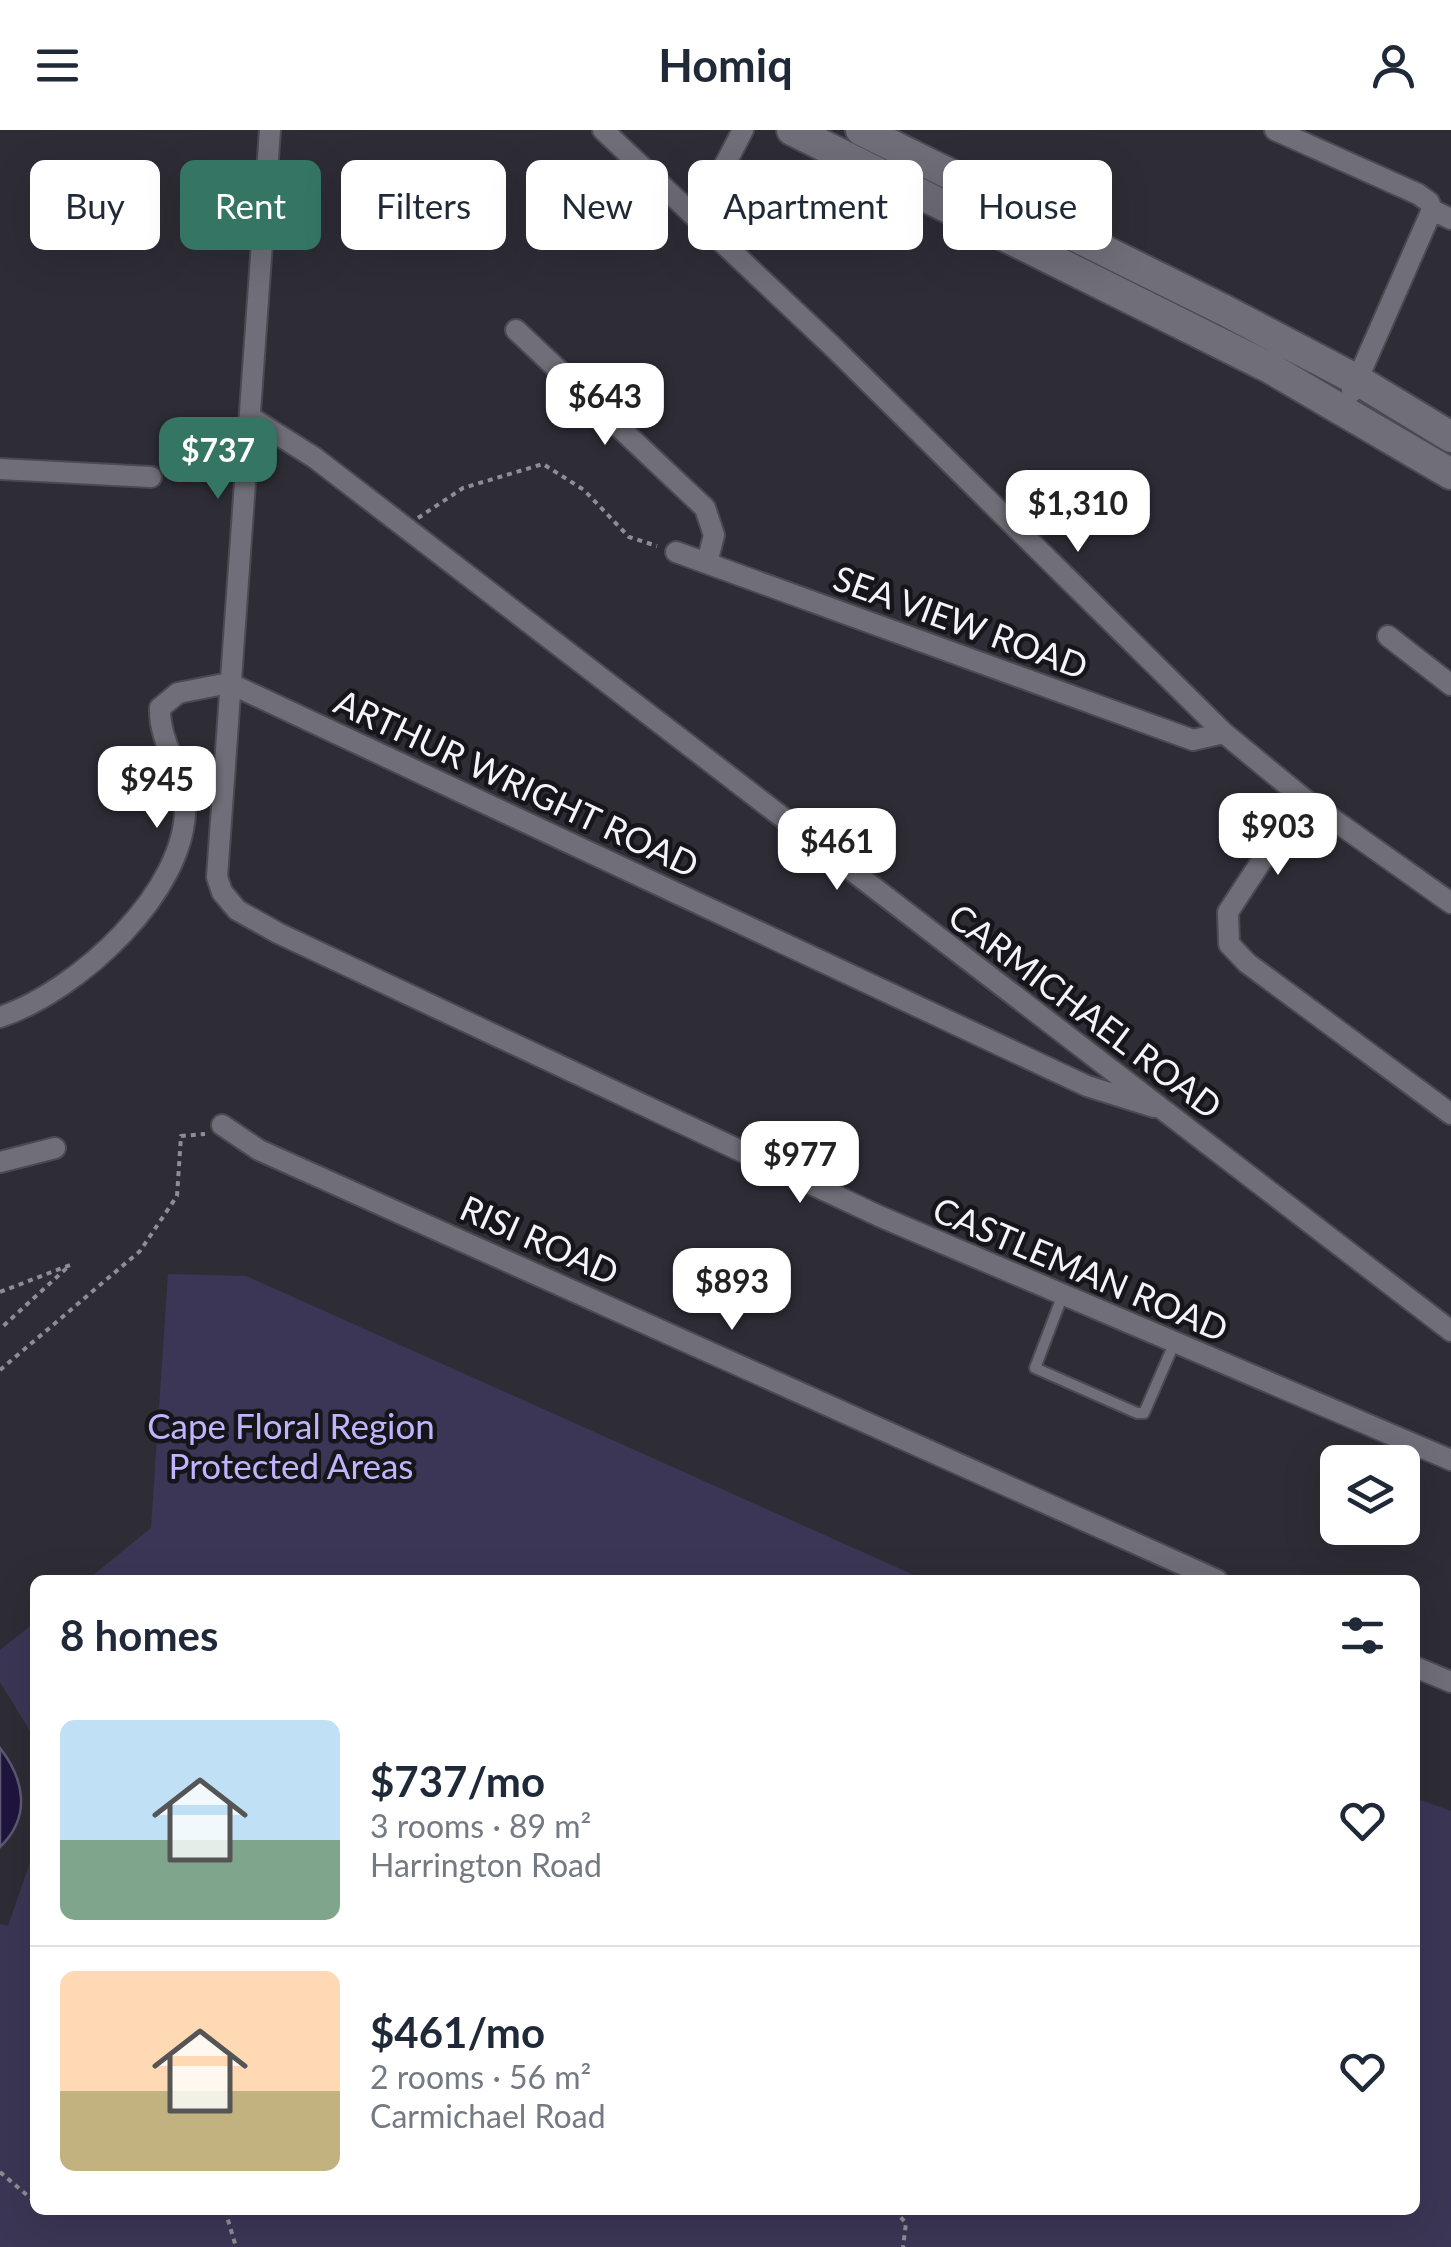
<!DOCTYPE html>
<html lang="en">
<head>
<meta charset="utf-8">
<style>
  body { margin:0; font-family:Lato,sans-serif; background:#f2f2f3; color:#1f2937; height:100vh; display:flex; flex-direction:column; font-size:38px; white-space:nowrap }
  * { box-sizing:border-box; margin:0 }
  p { font-size:32px; color:#747a83 }
  .icon { flex:none; width:55px; height:55px; fill:none; stroke:currentColor; stroke-width:2; stroke-linecap:round; stroke-linejoin:round }
  .map { position:relative; flex:1; overflow:hidden }
  .sheet { position:absolute; left:30px; top:1445px; width:1390px; height:640px; display:flex; flex-direction:column; background:#fff; border-radius:15px; box-shadow:0 10px 40px #0002 }
  .sheet>* { flex:none }
  .top-card { position:absolute; left:30px; top:30px; width:1392px; height:90px; display:flex; gap:20px }
  .controls { position:absolute; left:1320px; top:1315px; display:grid; gap:20px }
  .controls a { display:grid; place-items:center; width:100px; height:100px; border-radius:15px; background:#fff; box-shadow:0 10px 40px #0002; font-size:50px }
  .price { position:absolute; translate:-50% -85px; padding:0 22px; border-radius:20px; background:#fff; color:#222; font-size:32px; line-height:65px; filter:drop-shadow(0 2px 5px #0008) }
  .price::after { content:''; position:absolute; left:50%; top:60px; width:30px; height:22px; margin-left:-15px; background:inherit; clip-path:polygon(0 0,100% 0,50% 100%) }
  .price.current { background:#357563; color:#fff }
  ul { padding:0; list-style:none }
  li { display:flex; align-items:center; gap:30px; height:250px; padding:0 30px }
  li+li { border-top:2px solid #e0e1e3 }
  li span { display:grid; place-items:center; flex:none; width:280px; height:200px; border-radius:15px; color:#555 }
  li>.icon { margin-inline-start:auto }
  span .icon { width:120px; height:120px; fill:#fffc; stroke-width:1 }
  li b { font-size:42px }
  h2 { display:flex; justify-content:space-between; align-items:center; height:120px; padding:0 30px; font-size:42px }
  .pill { padding:0 35px; border-radius:15px; background:#fff; box-shadow:0 10px 40px #0002; font-size:35px; line-height:90px }
  .pill.current { background:#357563; color:#fff }
  header { display:flex; justify-content:space-between; align-items:center; height:130px; padding:0 30px; background:#fff; font-size:45px; font-weight:700 }
  .map>svg:first-child { display:block }
</style>
</head>
<body>
<header><svg class="icon" aria-label="menu" viewBox="0 0 24 24"><path d="M4 6h16M4 12h16M4 18h16"/></svg>Homiq<svg class="icon" aria-label="person" viewBox="0 0 24 24"><circle cx="12" cy="8" r="4"/><path d="M4 21q1-7 8-7t8 7"/></svg></header>
<div class="map">
<svg width="1451" height="2117" viewBox="0 0 1451 2117">
  <rect width="100%" height="100%" fill="#2e2d36"/>
  <!-- green -->
  <path fill="#3c3656" d="M 168,1144 L 246,1146 L 925,1450 L 87,1450 L 151,1398 Z
    M 35,1492 L 35,1609 L 0,1552 L 0,1520 Z
    M 1415,1668 L 1451,1681 L 1451,2117 L 0,2117 L 0,1794 L 8,1796 L 35,1718 L 35,2080 L 1415,2080 Z"/>
  <!-- water -->
  <path fill="#1f153d" stroke="#5f5875" stroke-width="2.5" d="M 0,1618 C 24,1649 32,1686 0,1717 Z"/>
  <g fill="none" stroke-linecap="round" stroke-linejoin="round">
    <!-- service casing -->
    <g stroke="#4b4a52" stroke-width="14">
      <path id="service" d="M 1062,1167 L 1035,1238 L 1137,1283 L 1144,1283 L 1174,1214"/>
    </g>
    <!-- minor casing -->
    <g stroke="#4b4a52" stroke-width="24">
      <path id="minor" d="M 270,0 L 217,747 L 222,762 L 237,780 L 278,803 L 879,1086 L 1451,1330
        M 603,0 L 831,215 L 1224,603 L 1303,668 L 1451,773
        M 1275,0 L 1418,64 L 1429,72 L 1432,80 L 1451,89
        M 697,88 L 743,0
        M 516,200 L 705,378 L 714,405 L 707,433
        M 1352,262 L 1432,80
        M 250,287 L 315,328 L 1451,1201
        M 0,339 L 151,347
        M 676,422 L 1193,610 L 1224,603
        M 1388,506 L 1451,555
        M 1303,668 L 1228,782 L 1229,814 L 1247,833 L 1451,984
        M 0,887 C 77,862 189,760 185,674 C 183,640 159,613 160,578 L 178,563 L 229,553 L 1087,956 L 1154,977
        M 222,995 L 259,1020 L 1217,1450
        M 0,1032 L 55,1018
        M 1415,1537 L 1451,1552"/>
    </g>
    <!-- secondary casing -->
    <g stroke="#4b4a52" stroke-width="34">
      <path id="secondary" d="M 792,0 L 1270,238 L 1451,344
        M 861,0 L 1224,180 L 1359,251 L 1451,307"/>
    </g>
    <!-- path -->
    <path stroke="#8e8d95" stroke-width="4" stroke-dasharray="5 5" stroke-linecap="butt" d="M 418,388 L 463,358 L 543,334 L 584,360 L 629,407 L 657,416
      M 0,1162 L 70,1135 L 0,1199
      M 0,1240 L 140,1121 L 177,1066 L 181,1006 L 205,1004
      M 0,2042 L 35,2072
      M 225,2080 L 236,2117
      M 894,2080 L 906,2093 L 903,2117"/>
    <!-- service -->
    <use href="#service" stroke="#706f79" stroke-width="10"/>
    <!-- minor -->
    <use href="#minor" stroke="#706f79" stroke-width="20"/>
    <!-- secondary -->
    <use href="#secondary" stroke="#706f79" stroke-width="30"/>
  </g>
  <g text-anchor="middle" dominant-baseline="central" stroke-width="9" stroke-linejoin="round" paint-order="stroke">
    <!-- street labels -->
    <g font-size="35" fill="#f4f3f9" stroke="#16161a">
      <text transform="translate(961 491) rotate(20)">SEA VIEW ROAD</text>
      <text transform="translate(517 652) rotate(25)">ARTHUR WRIGHT ROAD</text>
      <text transform="translate(1086 880) rotate(37)">CARMICHAEL ROAD</text>
      <text transform="translate(540 1109) rotate(24)">RISI ROAD</text>
      <text transform="translate(1081 1138) rotate(23)">CASTLEMAN ROAD</text>
    </g>
    <!-- park labels -->
    <g font-size="35" fill="#c0b4fe" stroke="#16161a">
      <text x="291" y="1295">Cape Floral Region<tspan x="291" dy="40">Protected Areas</tspan></text>
    </g>
  </g>
</svg>
<div class="controls">
<a><svg class="icon" aria-label="layers" viewBox="0 0 24 24"><path d="M12 4l9 5-9 5-9-5zM3 14l9 5 9-5"/></svg></a>
</div>
<b class="price" style="left:605px;top:318px">$643</b>
<b class="price current" style="left:218px;top:372px">$737</b>
<b class="price" style="left:1078px;top:425px">$1,310</b>
<b class="price" style="left:157px;top:701px">$945</b>
<b class="price" style="left:1278px;top:748px">$903</b>
<b class="price" style="left:837px;top:763px">$461</b>
<b class="price" style="left:800px;top:1076px">$977</b>
<b class="price" style="left:732px;top:1203px">$893</b>
<div class="top-card">
<a class="pill">Buy</a>
<a class="pill current">Rent</a>
<a class="pill">Filters</a>
<a class="pill">New</a>
<a class="pill">Apartment</a>
<a class="pill">House</a>
</div>
<section class="sheet">
<h2>8 homes<svg class="icon" aria-label="filters" viewBox="0 0 24 24"><path d="M4 7h16M4 17h16"/><circle cx="9" cy="7" r="2"/><circle cx="15" cy="17" r="2"/></svg></h2>
<ul>
<li><span style="background:linear-gradient(#bfe0f5 60%,#7fa58c 0)"><svg class="icon" aria-label="home" viewBox="0 0 24 24"><path d="M3 11l9-7 9 7M6 9v11h12V9"/></svg></span><div><b>$737/mo</b><p>3 rooms · 89 m²</p><p>Harrington Road</p></div><svg class="icon" aria-label="heart" viewBox="0 0 24 24"><path d="M12 20l-8-8c-3-5 5-10 8-4 3-6 11-1 8 4z"/></svg></li>
<li><span style="background:linear-gradient(#ffd9b3 60%,#c2b280 0)"><svg class="icon" aria-label="home" viewBox="0 0 24 24"><path d="M3 11l9-7 9 7M6 9v11h12V9"/></svg></span><div><b>$461/mo</b><p>2 rooms · 56 m²</p><p>Carmichael Road</p></div><svg class="icon" aria-label="heart" viewBox="0 0 24 24"><path d="M12 20l-8-8c-3-5 5-10 8-4 3-6 11-1 8 4z"/></svg></li>
</ul>
</section>
</div>
</body>
</html>
